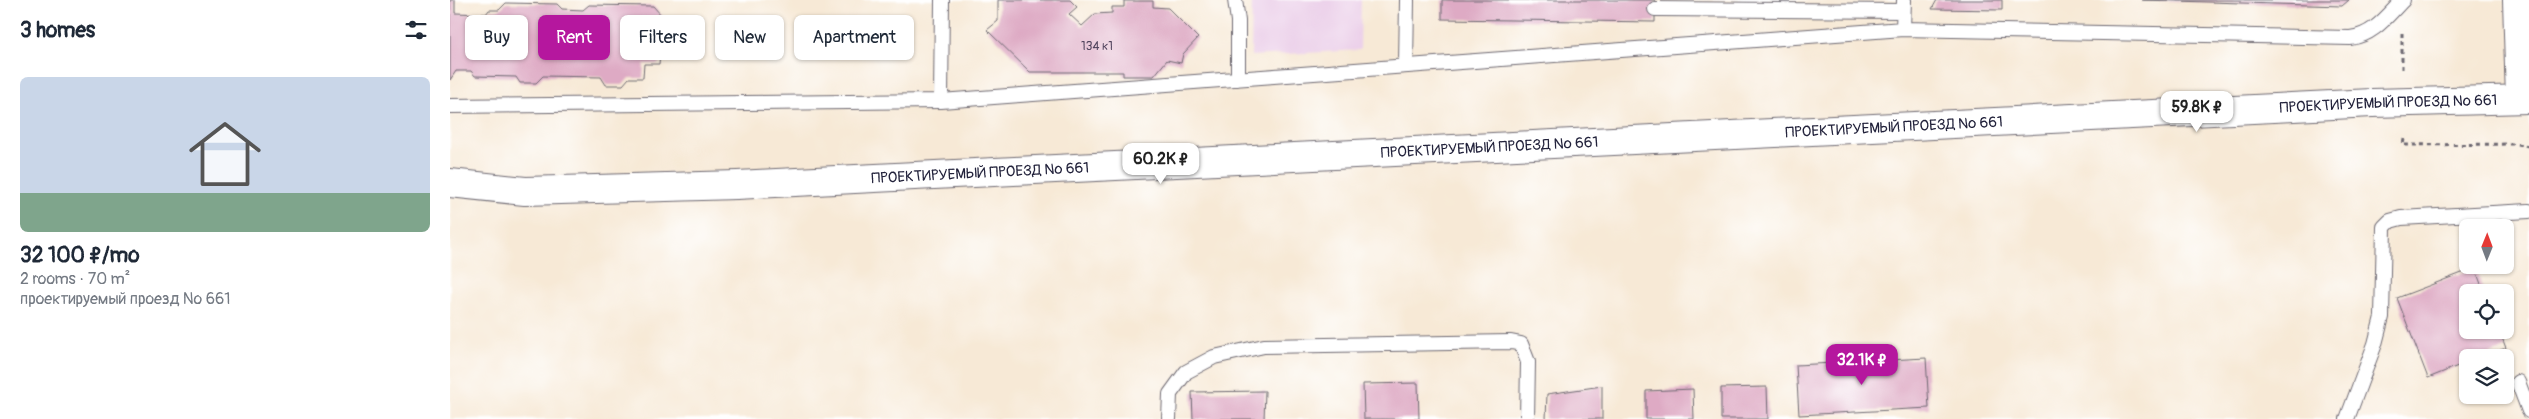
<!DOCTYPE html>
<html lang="en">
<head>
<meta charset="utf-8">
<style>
  body { margin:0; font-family:Pangolin,sans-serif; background:#f6f6f7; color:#1f2937; height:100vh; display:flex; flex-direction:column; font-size:19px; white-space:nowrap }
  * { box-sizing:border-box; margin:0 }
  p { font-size:16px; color:#747a83 }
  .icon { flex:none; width:28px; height:28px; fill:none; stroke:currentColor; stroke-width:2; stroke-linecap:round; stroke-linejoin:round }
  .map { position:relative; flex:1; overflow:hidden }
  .side { display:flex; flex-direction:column; background:#fff; width:450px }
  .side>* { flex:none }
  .banner { position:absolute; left:15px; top:15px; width:475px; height:45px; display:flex; gap:10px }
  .needle { width:32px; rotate:1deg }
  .buttons { position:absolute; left:2009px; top:219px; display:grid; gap:10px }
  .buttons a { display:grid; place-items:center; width:55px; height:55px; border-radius:8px; background:#fff; box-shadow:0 1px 4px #0004; font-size:25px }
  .price { position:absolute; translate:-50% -42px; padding:0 11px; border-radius:10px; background:#fff; color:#222; font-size:16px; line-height:32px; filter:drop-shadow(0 1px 2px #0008) }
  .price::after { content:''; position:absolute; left:50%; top:30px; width:15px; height:11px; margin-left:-8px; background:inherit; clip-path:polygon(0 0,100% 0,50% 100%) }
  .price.on { background:#b5179e; color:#fff }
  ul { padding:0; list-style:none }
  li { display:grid; align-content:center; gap:10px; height:265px; padding:0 20px }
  li span { display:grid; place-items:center; height:155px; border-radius:8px; color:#555 }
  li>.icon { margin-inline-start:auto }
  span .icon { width:90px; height:90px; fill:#fffc; stroke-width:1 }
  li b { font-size:21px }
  h2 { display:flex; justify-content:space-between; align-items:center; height:60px; padding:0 20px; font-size:21px }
  .tag { padding:0 18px; border-radius:8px; background:#fff; box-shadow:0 1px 4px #0004; font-size:18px; line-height:45px }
  .tag.on { background:#b5179e; color:#fff }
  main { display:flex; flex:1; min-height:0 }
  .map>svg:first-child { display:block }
</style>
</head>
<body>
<main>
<section class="side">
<h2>3 homes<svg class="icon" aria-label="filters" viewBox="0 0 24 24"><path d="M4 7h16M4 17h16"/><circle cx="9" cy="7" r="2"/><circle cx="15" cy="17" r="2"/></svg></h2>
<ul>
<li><span style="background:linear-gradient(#c9d6e8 75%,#7fa58c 0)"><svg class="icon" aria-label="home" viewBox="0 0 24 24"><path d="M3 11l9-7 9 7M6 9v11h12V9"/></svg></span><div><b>32 100 ₽/mo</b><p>2 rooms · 70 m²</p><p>проектируемый проезд № 661</p></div></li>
</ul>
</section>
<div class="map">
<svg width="2079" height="419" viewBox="0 0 2079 419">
  <rect width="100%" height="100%" fill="#fff"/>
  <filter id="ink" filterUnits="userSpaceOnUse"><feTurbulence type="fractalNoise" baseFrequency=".02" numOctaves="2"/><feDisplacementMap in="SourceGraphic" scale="10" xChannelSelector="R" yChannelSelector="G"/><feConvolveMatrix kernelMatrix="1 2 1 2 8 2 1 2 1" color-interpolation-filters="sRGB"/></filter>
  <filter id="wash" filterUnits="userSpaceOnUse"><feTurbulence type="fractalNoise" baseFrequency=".0096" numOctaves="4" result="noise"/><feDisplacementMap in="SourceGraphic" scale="20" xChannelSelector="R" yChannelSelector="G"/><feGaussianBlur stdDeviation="1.12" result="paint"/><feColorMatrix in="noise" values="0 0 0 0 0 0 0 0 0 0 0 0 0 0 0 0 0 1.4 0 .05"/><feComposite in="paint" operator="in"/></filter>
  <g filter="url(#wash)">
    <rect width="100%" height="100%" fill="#f7e9d6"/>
    <!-- built -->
    <path fill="#ecd1ea" d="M 802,0 L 911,0 L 910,50 L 801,56 Z"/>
    <g id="blocks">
      <!-- building -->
      <path fill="#deaac4" d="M 0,0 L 5,0 L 5,13 L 36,14 L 39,10 L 49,10 L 56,3 L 107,4 L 112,9 L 133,10 L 139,5 L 203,6 L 212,16 L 212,21 L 217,22 L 223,27 L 222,54 L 210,54 L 209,64 L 194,64 L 193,78 L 179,78 L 173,85 L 156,85 L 151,77 L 93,76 L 86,83 L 70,83 L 66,77 L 25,76 L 21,71 L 6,71 L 0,80 Z
        M 548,0 L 620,0 L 627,7 L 619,14 L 632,26 L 645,14 L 662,13 L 662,7 L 674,7 L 674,1 L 703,1 L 703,7 L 718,8 L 748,38 L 733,54 L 731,63 L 717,60 L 704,76 L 673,76 L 673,72 L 580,72 L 537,30 L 548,21 Z
        M 992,0 L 1205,0 L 1205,22 L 992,19 Z
        M 1487,0 L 1552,0 L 1552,10 L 1482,9 Z
        M 1692,0 L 1899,0 L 1892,6 Z
        M 2025,268 L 2034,292 L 2018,292 L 2018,330 L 2049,330 L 2056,348 L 2030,358 L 2018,358 L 2018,362 L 1978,378 L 1947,298 Z
        M 1476,358 L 1479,408 L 1349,415 L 1346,365 Z
        M 968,383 L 969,419 L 914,419 L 913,384 Z
        M 1152,386 L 1152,419 L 1096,419 L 1097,394 Z
        M 1317,387 L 1318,419 L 1271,419 L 1271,388 Z
        M 1243,389 L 1244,419 L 1196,419 L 1196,391 Z
        M 815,391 L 814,419 L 743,419 L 742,392 Z"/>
    </g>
  </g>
  <g filter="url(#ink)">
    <use href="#blocks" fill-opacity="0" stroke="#6d6871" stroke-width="1"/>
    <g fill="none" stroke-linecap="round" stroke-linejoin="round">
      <!-- service casing -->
      <g stroke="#6d6871" stroke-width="16">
        <path id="service" d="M 492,0 L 491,101 L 1453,29
          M 785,0 L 788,21 L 788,79
          M 1454,0 L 1453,29 L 1900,38 C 1924,35 1937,16 1953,0
          M 1205,9 L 1453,11
          M 956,66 L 957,0
          M 0,106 L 491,101
          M 2068,382 L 2079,411
          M 719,419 L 720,394 L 736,372 L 764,357 L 814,346 L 1061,342 L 1071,344 L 1078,362 L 1077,419
          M 1897,419 L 1925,344 L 1932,317 L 1934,227 L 1940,221 L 1951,218 L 2079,211"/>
      </g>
      <!-- secondary casing -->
      <g stroke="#6d6871" stroke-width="30">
        <g id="secondary">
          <path d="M 2067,0 L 2070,99"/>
          <path id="s1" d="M 0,183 L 75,191 L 287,185 L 1922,103 L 2079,99"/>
        </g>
      </g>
      <!-- path -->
      <path stroke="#6d6871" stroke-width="3" stroke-dasharray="4 4" stroke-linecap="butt" d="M 1952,33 L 1952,73
        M 1954,139 L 1953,145 L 2066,144 L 2079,146"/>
      <!-- service -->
      <use href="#service" stroke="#fff" stroke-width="14"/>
      <!-- secondary -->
      <use href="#secondary" stroke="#fff" stroke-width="28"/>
    </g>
  </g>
  <g text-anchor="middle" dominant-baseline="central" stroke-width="4.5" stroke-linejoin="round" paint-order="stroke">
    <!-- number labels -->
    <g font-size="12" fill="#51445d">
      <text x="647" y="46">134 к1</text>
    </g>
    <!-- street labels -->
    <g font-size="15" fill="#22223b" stroke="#fff">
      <text stroke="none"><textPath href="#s1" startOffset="1941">ПРОЕКТИРУЕМЫЙ ПРОЕЗД № 661</textPath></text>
      <text stroke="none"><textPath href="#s1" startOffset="1446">ПРОЕКТИРУЕМЫЙ ПРОЕЗД № 661</textPath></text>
      <text stroke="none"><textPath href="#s1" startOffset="1041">ПРОЕКТИРУЕМЫЙ ПРОЕЗД № 661</textPath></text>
      <text stroke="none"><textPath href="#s1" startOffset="531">ПРОЕКТИРУЕМЫЙ ПРОЕЗД № 661</textPath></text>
    </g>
  </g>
</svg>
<div class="buttons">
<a><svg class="needle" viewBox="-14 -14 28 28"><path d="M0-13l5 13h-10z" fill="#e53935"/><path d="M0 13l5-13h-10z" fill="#747a83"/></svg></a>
<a><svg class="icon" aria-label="locate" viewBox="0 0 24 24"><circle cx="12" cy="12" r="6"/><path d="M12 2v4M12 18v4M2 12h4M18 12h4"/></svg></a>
<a><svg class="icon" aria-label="layers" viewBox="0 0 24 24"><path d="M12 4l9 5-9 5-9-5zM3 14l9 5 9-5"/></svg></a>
</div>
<b class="price" style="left:1747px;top:133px">59.8K ₽</b>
<b class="price" style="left:711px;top:185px">60.2K ₽</b>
<b class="price on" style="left:1412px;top:386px">32.1K ₽</b>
<div class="banner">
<a class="tag">Buy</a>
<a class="tag on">Rent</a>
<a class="tag">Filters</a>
<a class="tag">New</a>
<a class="tag">Apartment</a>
</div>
</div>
</main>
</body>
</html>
